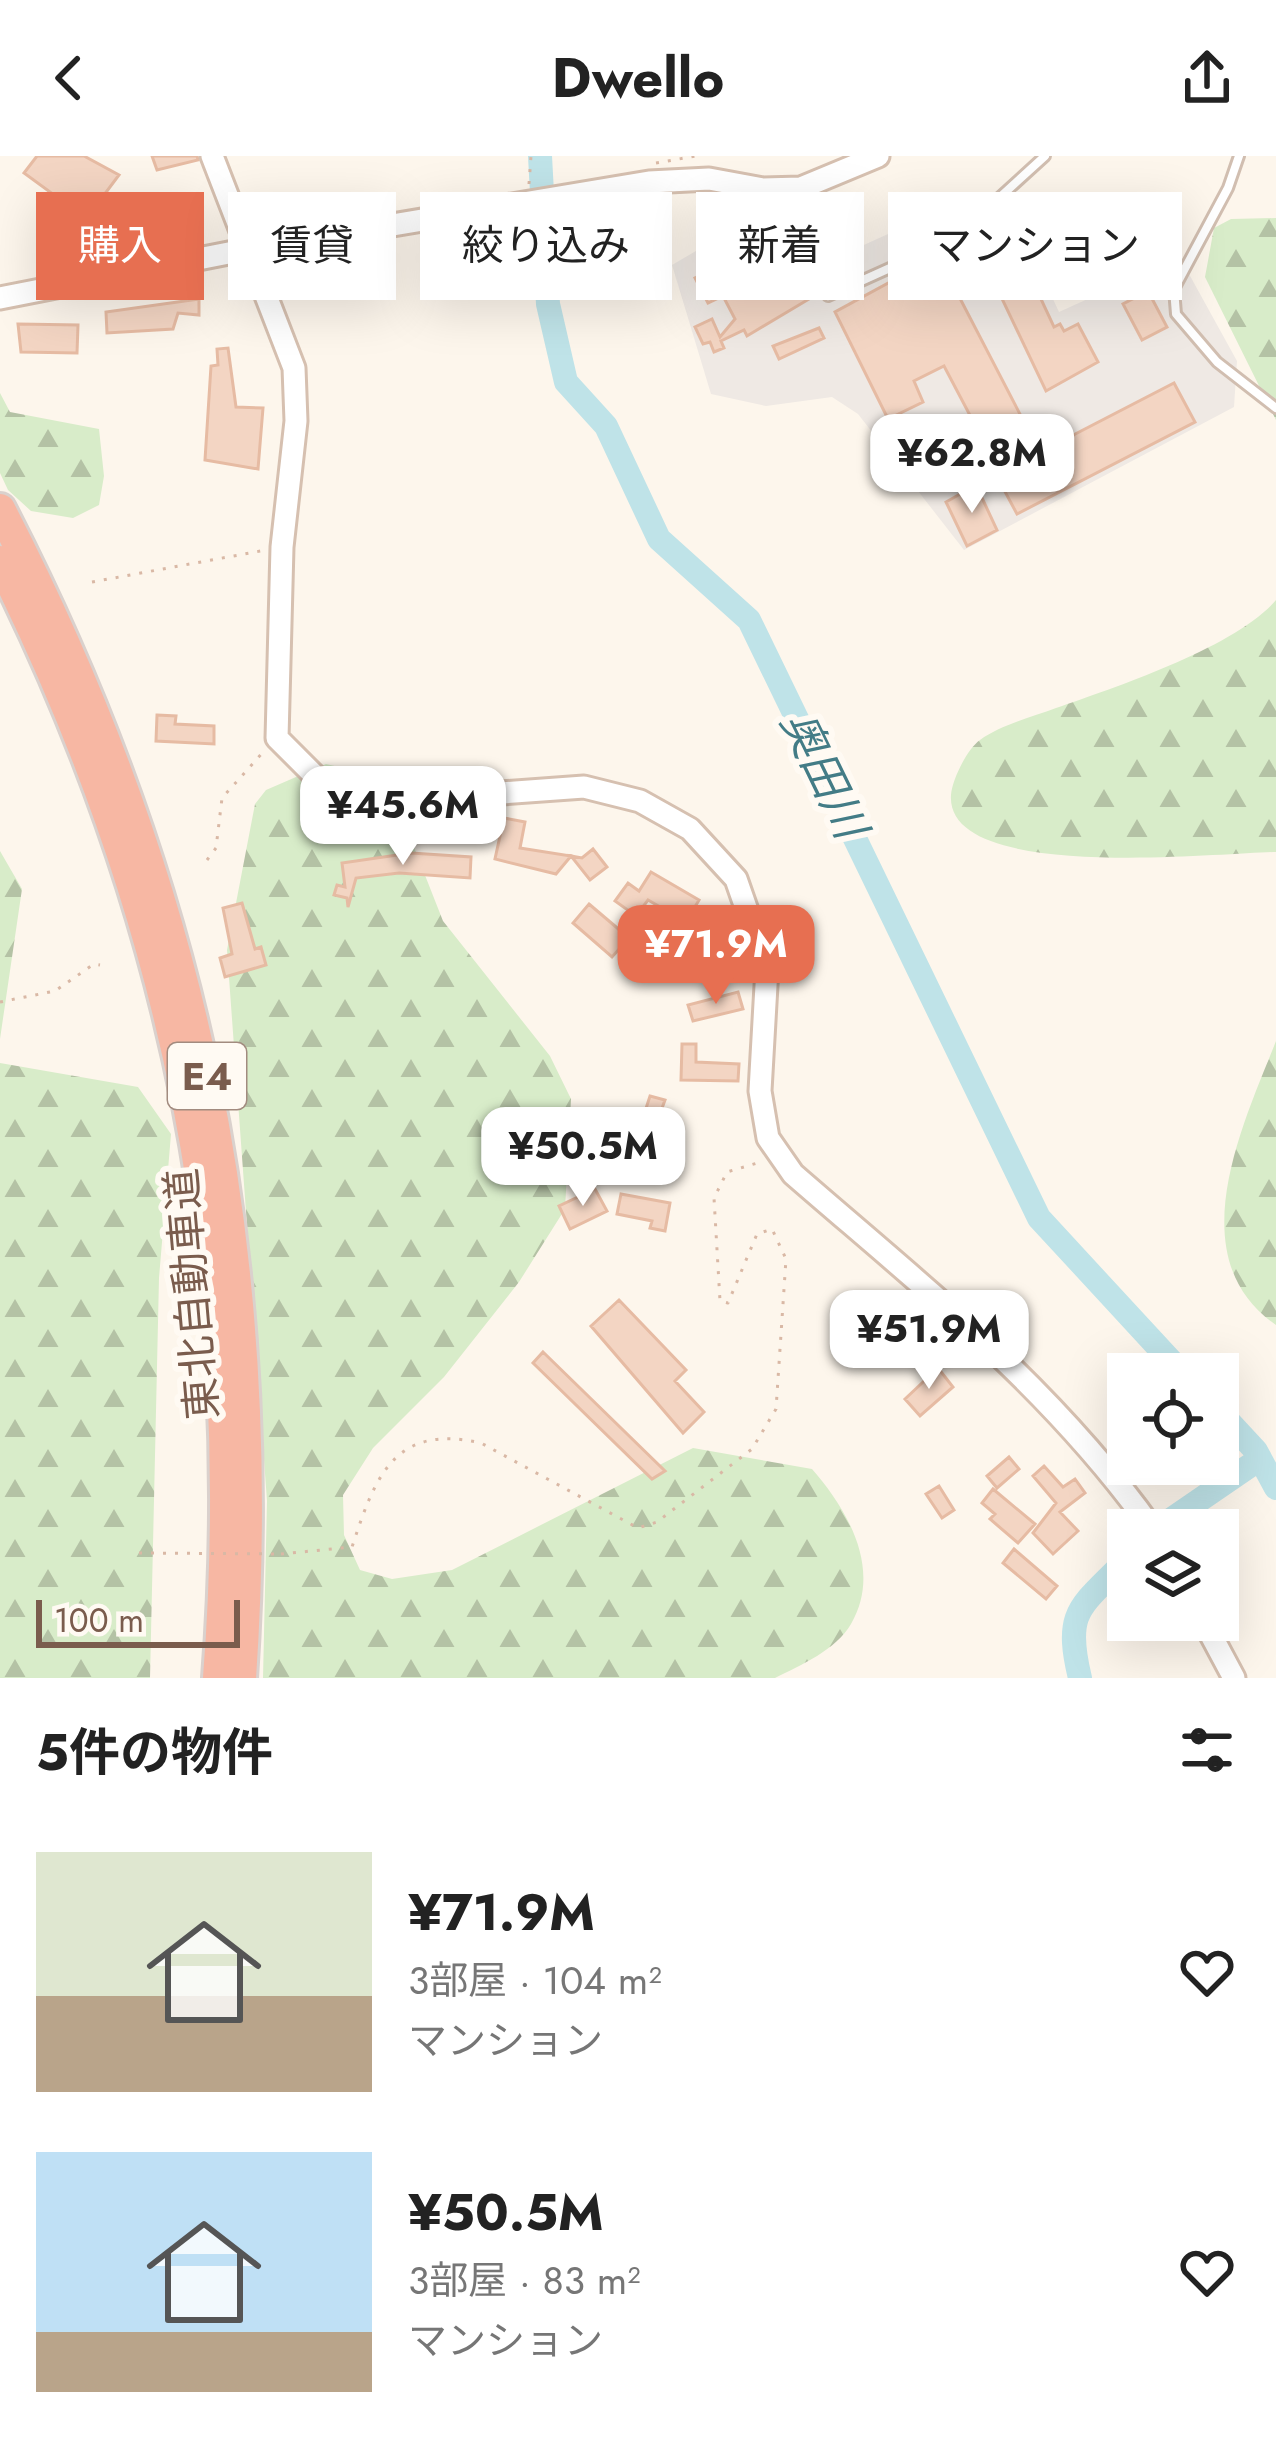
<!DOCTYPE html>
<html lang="ja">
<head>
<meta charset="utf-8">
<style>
  body { margin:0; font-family:Jost,"Noto Sans JP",sans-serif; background:#f6f6f6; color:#222; height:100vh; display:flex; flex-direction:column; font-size:45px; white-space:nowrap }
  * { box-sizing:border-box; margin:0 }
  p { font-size:39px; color:#767676 }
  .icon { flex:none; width:66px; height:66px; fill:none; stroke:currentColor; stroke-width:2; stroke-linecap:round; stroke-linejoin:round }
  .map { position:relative; height:1522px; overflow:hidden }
  .sheet { display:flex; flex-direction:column; background:#fff; flex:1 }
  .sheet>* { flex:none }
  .guide { position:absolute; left:36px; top:36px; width:1206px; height:108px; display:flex; gap:24px }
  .fabs { position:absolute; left:1107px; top:1197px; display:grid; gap:24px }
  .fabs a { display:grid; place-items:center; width:132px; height:132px; border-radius:0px; background:#fff; box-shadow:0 12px 48px #0002; font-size:60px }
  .scale { position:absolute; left:36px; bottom:30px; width:204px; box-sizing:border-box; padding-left:12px; border:6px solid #7a5c4d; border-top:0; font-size:33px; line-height:42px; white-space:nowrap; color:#7a5c4d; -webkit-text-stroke:9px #fffaf3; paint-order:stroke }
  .price { position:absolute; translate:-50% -102px; padding:0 27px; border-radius:24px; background:#fff; color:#222; font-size:39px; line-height:78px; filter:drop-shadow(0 3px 6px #0008) }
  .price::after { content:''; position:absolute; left:50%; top:72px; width:36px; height:27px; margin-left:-18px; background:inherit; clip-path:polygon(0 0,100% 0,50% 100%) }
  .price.selected { background:#e76f51; color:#fff }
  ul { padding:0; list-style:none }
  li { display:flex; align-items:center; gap:36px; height:300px; padding:0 36px }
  li span { display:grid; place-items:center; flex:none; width:336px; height:240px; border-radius:0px; color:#555 }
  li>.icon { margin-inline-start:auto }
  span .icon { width:144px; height:144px; fill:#fffc; stroke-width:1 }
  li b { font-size:51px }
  h2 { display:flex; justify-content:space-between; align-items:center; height:144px; padding:0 36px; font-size:51px }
  .chip { padding:0 42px; border-radius:0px; background:#fff; box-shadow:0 12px 48px #0002; font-size:42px; line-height:108px }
  .chip.selected { background:#e76f51; color:#fff }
  header { display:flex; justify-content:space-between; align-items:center; height:156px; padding:0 36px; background:#fff; font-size:54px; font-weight:700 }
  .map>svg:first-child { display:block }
</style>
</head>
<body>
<header><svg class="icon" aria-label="back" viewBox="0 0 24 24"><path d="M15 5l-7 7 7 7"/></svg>Dwello<svg class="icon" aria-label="share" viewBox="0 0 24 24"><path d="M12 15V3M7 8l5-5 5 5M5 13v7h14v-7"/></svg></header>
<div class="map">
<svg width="1276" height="1522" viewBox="0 0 1276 1522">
  <defs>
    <pattern id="forest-firs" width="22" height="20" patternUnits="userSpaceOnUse" patternTransform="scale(3)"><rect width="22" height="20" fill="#d8ecc9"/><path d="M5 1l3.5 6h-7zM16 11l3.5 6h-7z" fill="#b4c2a5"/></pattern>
  </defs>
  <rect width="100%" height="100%" fill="#fdf6ec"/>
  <!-- industrial -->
  <path fill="#efe9e4" d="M 978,37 L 1016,63 L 1059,156 L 1158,111 L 1189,118 L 1237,205 L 1234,251 L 964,394 L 858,258 L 832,241 L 766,250 L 711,238 L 672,109 L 701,92 L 809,114 Z"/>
  <!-- forest -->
  <path fill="url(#forest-firs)" d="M 1276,62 L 1276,264 L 1205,121 L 1214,72 L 1231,63 Z
    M 0,237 L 10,256 L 99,273 L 104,320 L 99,349 L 73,362 L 31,355 L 8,334 L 0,317 Z
    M 1276,444 L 1276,696 C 1216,697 945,727 951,639 C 952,624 967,593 980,584 C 1001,569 1032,561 1056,552 C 1116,531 1236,491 1276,444 Z
    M 326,608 L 369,618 L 397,648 L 443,765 L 550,900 L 571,943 L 565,1053 L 519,1126 L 444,1221 L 373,1292 L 343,1339 L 344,1379 L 360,1414 L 392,1423 L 452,1414 L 693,1292 L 812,1313 C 847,1353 883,1413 851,1468 C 836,1494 801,1509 775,1522 L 263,1522 L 267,1345 L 227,794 L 255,648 L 266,634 Z
    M 0,695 L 22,733 L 0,883 Z
    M 1276,885 L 1276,1169 C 1179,1102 1242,971 1276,885 Z
    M 0,907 L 138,931 L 171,978 L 159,1122 L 150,1522 L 0,1522 Z"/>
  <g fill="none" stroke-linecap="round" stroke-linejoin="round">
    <!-- river -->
    <path stroke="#bfe3e8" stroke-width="24" d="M 540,0 L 548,148 L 566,226 L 606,270 L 659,383 L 749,464 L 1039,1062 L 1183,1218
      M 1218,1254 L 1256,1295 L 1276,1332
      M 1156,1374 L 1258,1304
      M 1080,1522 C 1063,1452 1082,1451 1128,1402"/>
  </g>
  <!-- building -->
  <path fill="#f3d5c3" stroke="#e6bba3" stroke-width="3" d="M 37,0 L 84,0 L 119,19 L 98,47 L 92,42 L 80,58 L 24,17 Z
    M 152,0 L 197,0 L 198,4 L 157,14 Z
    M 1006,68 L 1054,171 L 1060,168 L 1064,175 L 1078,168 L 1098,206 L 1046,235 L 975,86 Z
    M 938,100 L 1023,264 L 983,284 L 944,210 L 914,225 L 923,246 L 888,263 L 835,156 Z
    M 726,107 L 742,141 L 796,118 L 809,143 L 747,180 L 744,174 L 721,185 L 724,192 L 714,196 L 710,186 L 703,188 L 695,171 L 712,163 L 720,181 L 735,163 L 723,140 L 708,147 L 695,122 Z
    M 1148,135 L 1167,171 L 1142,184 L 1123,148 Z
    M 199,143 L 199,159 L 178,157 L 173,173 L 107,177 L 106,156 Z
    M 18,168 L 78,169 L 77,197 L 21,196 Z
    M 819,172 L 824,182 L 779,203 L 773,190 Z
    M 228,192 L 236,251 L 263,252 L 258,313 L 205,304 L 211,210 L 218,209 L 217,193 Z
    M 1174,227 L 1195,266 L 1017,358 L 996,319 Z
    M 936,263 L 961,314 L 932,328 L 907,277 Z
    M 976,329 L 997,374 L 967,390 L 946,346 Z
    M 157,559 L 176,560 L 175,568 L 214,570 L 214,588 L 156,585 Z
    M 504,662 L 525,666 L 520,692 L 571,700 L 556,718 L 495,703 Z
    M 593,693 L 607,711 L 590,724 L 571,700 L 582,702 Z
    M 411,697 L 471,701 L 470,722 L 399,717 L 356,722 L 348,751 L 347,742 L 334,739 L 337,729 L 345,731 L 342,707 Z
    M 651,716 L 699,744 L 686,766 L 648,744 L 636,760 L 615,745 L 628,727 L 639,735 Z
    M 242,747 L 255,793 L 261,791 L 266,809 L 225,821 L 220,802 L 232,798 L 223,752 Z
    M 589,748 L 629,782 L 612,801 L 573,767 Z
    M 681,770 L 697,791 L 683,802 L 667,782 Z
    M 738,836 L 743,853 L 693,865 L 688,849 Z
    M 682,888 L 696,888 L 696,906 L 739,908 L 738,925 L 681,924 Z
    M 650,940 L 665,944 L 661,955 L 669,957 L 655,992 L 660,996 L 650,1025 L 625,1017 Z
    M 595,1033 L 607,1055 L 570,1073 L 559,1050 Z
    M 621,1038 L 670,1047 L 665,1075 L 650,1072 L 652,1065 L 617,1058 Z
    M 619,1144 L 686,1214 L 675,1225 L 704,1256 L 683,1277 L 591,1170 Z
    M 916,1157 L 940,1186 L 931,1193 L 922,1182 L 901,1200 L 886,1182 Z
    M 543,1196 L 665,1315 L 652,1323 L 533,1207 Z
    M 938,1212 L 953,1231 L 920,1260 L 905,1243 Z
    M 1009,1301 L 1019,1313 L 997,1332 L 987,1320 Z
    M 1044,1310 L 1063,1331 L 1075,1323 L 1085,1337 L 1060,1356 L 1078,1375 L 1053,1398 L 1033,1377 L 1056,1347 L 1033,1320 Z
    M 939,1330 L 954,1354 L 942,1362 L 926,1338 Z
    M 993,1333 L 1035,1368 L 1018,1387 L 990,1363 L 995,1358 L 982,1347 Z
    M 1014,1393 L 1057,1430 L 1046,1443 L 1003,1407 Z"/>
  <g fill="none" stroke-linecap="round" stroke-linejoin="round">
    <!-- lane casing -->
    <g stroke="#d1beb0" stroke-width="14">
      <path id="lane" d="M 1239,0 L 1228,32 L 1174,133 L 1176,158 L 1217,206 L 1276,252
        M 828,140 L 954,83 L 1045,0"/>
    </g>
    <!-- secondary casing -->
    <g stroke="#d6c0b0" stroke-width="27">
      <path id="secondary" d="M 212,0 L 294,212 L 296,265 L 282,391 L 277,582 L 322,627 L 354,642 L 418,643 L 584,631 L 640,645 L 690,673 L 736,723 L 767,812 L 760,935 L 768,982 L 793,1018 C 924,1132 1051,1231 1153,1374
        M 0,142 L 249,93 L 649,26 L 709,23 L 763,33 L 801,32 L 878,0
        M 1203,1464 L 1234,1522"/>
    </g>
    <!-- highway casing -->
    <g stroke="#dad1cd" stroke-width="36">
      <path id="highway" d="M 0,353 C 195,730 270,1099 241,1522
        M 0,405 C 179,763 249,1123 218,1522"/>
    </g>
    <!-- path -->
    <path stroke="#d9b8a5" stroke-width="3" stroke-dasharray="3 9" stroke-linecap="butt" d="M 656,7 L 696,0
      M 529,28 L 531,0
      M 92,426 L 266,394
      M 207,704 L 216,692 L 222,642 L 265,594
      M 0,846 L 55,835 L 94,808 L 100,809
      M 281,1398 L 352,1391 C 375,1321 394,1267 481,1287 L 638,1372 L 657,1366 L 752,1293 L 776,1253 L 786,1103 L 772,1073 L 757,1078 L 728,1147 L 720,1145 L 714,1042 L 727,1016 L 764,1005"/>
    <!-- lane -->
    <use href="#lane" stroke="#fff" stroke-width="8"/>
    <!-- secondary -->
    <use href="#secondary" stroke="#fff" stroke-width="21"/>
    <!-- highway -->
    <use href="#highway" stroke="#f7b7a3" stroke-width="30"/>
    <!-- path-bridge -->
    <path stroke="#d9b8a5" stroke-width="3" stroke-dasharray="3 9" stroke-linecap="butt" d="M 139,1397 L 281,1398"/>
  </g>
  <g text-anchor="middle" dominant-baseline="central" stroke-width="12" stroke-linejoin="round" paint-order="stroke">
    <!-- shield labels -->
    <rect fill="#fffaf3" stroke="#a28b7f" stroke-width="3" x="168" y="887" width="78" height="66" rx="9"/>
    <g font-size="39" font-weight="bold" fill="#7a5c4d">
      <text x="207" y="920">E4</text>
    </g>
    <!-- street labels -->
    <g font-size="42" fill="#7a5c4d" stroke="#fffaf3">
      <text transform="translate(192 1138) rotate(-95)">東北自動車道</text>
    </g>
    <!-- water labels -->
    <g font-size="45" font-style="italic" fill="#437c86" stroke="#fffaf3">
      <text transform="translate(824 618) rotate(64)">奥田川</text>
    </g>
  </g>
</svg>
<div class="fabs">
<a><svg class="icon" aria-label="locate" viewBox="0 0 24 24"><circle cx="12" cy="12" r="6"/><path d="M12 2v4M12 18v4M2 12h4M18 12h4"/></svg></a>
<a><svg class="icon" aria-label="layers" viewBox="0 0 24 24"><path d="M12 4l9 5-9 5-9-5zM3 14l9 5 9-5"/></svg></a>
</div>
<div class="scale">100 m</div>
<b class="price" style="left:972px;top:360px">¥62.8M</b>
<b class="price" style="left:403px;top:712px">¥45.6M</b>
<b class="price selected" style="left:716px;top:851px">¥71.9M</b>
<b class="price" style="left:583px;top:1053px">¥50.5M</b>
<b class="price" style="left:929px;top:1236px">¥51.9M</b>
<div class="guide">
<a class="chip selected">購入</a>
<a class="chip">賃貸</a>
<a class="chip">絞り込み</a>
<a class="chip">新着</a>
<a class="chip">マンション</a>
</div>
</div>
<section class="sheet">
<h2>5件の物件<svg class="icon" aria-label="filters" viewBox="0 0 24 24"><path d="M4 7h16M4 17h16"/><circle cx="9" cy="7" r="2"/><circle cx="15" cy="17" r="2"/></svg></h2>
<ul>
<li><span style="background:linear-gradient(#dfe7d0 60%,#b9a48a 0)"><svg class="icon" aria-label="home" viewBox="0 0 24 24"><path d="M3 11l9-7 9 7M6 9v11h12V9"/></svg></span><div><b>¥71.9M</b><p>3部屋 · 104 m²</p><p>マンション</p></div><svg class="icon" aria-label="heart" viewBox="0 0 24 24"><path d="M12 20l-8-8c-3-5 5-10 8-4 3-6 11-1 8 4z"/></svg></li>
<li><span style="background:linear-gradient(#bfe0f5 75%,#b9a48a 0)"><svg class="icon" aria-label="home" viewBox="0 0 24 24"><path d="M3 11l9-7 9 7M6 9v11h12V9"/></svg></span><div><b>¥50.5M</b><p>3部屋 · 83 m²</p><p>マンション</p></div><svg class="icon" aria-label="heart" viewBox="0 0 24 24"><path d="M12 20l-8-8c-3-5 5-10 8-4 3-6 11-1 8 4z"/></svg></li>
</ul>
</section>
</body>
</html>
